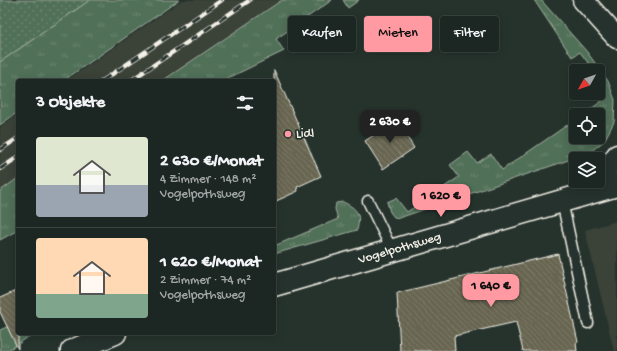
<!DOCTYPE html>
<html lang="de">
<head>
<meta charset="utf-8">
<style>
  body { margin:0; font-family:"Gochi Hand",sans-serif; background:#29322f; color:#f1f3f6; height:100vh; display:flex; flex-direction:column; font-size:15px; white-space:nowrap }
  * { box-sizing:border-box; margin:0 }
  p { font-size:13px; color:#a0a5a5 }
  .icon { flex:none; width:22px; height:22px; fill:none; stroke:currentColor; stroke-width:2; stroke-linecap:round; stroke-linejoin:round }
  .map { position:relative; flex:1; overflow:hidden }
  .panel { position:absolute; left:16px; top:79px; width:260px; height:256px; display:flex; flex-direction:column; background:#1c2622; border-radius:4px; box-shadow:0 2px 10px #0003,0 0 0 1px #3a4340 }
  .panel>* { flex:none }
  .banner { position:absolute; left:288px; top:16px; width:269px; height:36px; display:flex; gap:8px }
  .needle { width:26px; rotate:230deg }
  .controls { position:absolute; left:569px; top:64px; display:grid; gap:8px }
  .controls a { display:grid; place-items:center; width:36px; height:36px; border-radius:4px; background:#1c2622; box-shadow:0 2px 10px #0003,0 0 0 1px #3a4340; font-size:20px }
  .price { position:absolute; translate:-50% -34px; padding:0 9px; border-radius:8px; background:#ff9aa2; color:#111; font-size:13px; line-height:26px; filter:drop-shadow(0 1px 2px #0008) }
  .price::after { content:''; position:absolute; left:50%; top:24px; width:12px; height:9px; margin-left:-6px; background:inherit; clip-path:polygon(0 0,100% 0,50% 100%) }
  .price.on { background:#222; color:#fff }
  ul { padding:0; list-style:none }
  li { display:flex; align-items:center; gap:12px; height:100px; padding:0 20px }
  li+li { border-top:1px solid #3a4340 }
  li span { display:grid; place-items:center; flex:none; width:112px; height:80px; border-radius:4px; color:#555 }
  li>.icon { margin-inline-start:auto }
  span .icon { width:48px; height:48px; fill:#fffc; stroke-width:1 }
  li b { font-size:17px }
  h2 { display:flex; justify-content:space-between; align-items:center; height:48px; padding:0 20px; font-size:17px }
  .tag { padding:0 14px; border-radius:4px; background:#1c2622; box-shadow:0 2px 10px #0003,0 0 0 1px #3a4340; font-size:14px; line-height:36px }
  .tag.on { background:#ff9aa2; color:#111 }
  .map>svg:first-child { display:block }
</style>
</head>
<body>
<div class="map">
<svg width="617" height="351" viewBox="0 0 617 351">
  <defs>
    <pattern id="grass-tufts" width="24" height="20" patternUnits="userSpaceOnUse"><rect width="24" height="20" fill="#517059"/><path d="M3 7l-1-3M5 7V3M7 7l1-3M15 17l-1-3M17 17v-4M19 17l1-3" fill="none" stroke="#6b8571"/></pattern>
    <pattern id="park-dots" width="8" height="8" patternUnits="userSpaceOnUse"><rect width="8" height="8" fill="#517059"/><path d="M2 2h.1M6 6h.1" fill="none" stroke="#6b8571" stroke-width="1.8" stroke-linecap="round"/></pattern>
    <pattern id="building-back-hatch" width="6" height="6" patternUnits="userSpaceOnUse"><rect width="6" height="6" fill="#676651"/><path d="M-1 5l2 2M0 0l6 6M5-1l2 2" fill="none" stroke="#7d7c6a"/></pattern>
  </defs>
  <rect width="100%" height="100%" fill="#26332d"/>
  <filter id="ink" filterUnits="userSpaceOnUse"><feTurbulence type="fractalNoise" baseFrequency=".025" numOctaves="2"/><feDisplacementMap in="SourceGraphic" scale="8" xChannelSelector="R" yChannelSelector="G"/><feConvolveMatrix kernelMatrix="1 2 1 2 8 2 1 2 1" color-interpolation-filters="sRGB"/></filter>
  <g filter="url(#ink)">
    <!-- built -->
    <path fill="#3a4238" d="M 182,0 L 281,0 L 161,81 L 66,81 Z
      M 18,114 L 18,178 L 0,190 L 0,127 Z
      M 617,221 L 617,351 L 614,351 L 585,230 Z"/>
    <!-- grass -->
    <path fill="url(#grass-tufts)" stroke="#a2b0a0" d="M 90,0 L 179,0 L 63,81 L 18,81 L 18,112 L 0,125 L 0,62 Z
      M 282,0 L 332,0 L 276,39 L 284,51 L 222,81 L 162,81 Z
      M 343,0 L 359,0 L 348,8 Z
      M 534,0 L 541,0 L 587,52 L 608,81 L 615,100 L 614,122 L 604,141 L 589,153 L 399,218 L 394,217 L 390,212 L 387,202 L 396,198 L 407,212 L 459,177 L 450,165 L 468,152 L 477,163 L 491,154 L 502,170 L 576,119 L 576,137 L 598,137 L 598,115 L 582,115 L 605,99 L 598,91 L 598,80 L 599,79 L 598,77 L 598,71 L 594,71 L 580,52 L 572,57 Z
      M 18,178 L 18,230 L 0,240 L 0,191 Z
      M 343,202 C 358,209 361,214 357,230 L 274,254 L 274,246 L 338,219 L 335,209 L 336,203 Z
      M 18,322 L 18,333 L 36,333 C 23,338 14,351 0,351 L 0,330 Z"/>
    <!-- park -->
    <path fill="url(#park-dots)" stroke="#a2b0a0" d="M 0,0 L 90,0 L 0,62 Z"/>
    <!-- building -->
    <path fill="url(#building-back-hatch)" stroke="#f4f1e8" d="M 274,70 L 321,176 L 297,187 L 298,191 L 274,202 Z
      M 396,120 L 414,148 L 383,169 L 365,141 Z
      M 558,254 L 578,342 L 576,343 L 577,351 L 523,351 L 516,322 L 454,336 L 455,351 L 400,351 L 397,293 Z
      M 18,290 L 18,349 L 0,312 L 0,298 Z"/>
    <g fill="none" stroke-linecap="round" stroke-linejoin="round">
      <!-- lane casing -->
      <g stroke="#f4f1e8" stroke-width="13">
        <path id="lane" d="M 368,201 L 392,250
          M 562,201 L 588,323"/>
      </g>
      <!-- street casing -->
      <g stroke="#f4f1e8" stroke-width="23">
        <path id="street" d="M 583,0 L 617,38
          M 598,178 L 607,170 L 617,155"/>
      </g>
      <!-- secondary casing -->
      <g stroke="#f4f1e8" stroke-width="25">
        <g id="secondary">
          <path id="s1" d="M 274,285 L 617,185"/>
          <path d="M 72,351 L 115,333"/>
        </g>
      </g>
      <!-- lane -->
      <use href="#lane" stroke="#26332d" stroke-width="10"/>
      <!-- street -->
      <use href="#street" stroke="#26332d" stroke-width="20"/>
      <!-- secondary -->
      <use href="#secondary" stroke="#26332d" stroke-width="22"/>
      <!-- rail casing -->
      <g stroke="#f4f1e8" stroke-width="4.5">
        <path id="rail" d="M 102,81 L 222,0
          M 130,81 L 250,0
          M 0,150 L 18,138
          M 0,169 L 18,157"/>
      </g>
      <!-- rail -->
      <use href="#rail" stroke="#26332d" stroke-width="3" stroke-dasharray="9" stroke-linecap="butt"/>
    </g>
  </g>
  <!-- markers -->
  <circle fill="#ff9aa2" stroke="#26332d" stroke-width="1.5" cx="288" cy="134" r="4"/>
  <g text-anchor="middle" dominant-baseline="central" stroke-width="3.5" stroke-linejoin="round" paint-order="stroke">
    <!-- poi labels -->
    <g font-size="13" fill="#f4f1e8" stroke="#26332d" text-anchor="start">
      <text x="296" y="134">Lidl</text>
    </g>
    <!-- street labels -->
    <g font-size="13" fill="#f4f1e8" stroke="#26332d">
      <text stroke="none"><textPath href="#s1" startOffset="131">Vogelpothsweg</textPath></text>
    </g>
  </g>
</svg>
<div class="controls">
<a><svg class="needle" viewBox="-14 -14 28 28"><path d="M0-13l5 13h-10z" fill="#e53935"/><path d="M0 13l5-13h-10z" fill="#a0a5a5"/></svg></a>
<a><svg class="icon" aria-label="locate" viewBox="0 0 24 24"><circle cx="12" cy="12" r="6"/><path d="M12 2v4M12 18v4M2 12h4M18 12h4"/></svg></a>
<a><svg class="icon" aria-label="layers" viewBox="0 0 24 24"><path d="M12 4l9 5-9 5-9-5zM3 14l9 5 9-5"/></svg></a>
</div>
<b class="price on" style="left:390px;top:144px">2 630 €</b>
<b class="price" style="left:441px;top:218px">1 620 €</b>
<b class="price" style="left:491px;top:308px">1 640 €</b>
<div class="banner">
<a class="tag">Kaufen</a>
<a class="tag on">Mieten</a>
<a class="tag">Filter</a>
</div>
<section class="panel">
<h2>3 Objekte<svg class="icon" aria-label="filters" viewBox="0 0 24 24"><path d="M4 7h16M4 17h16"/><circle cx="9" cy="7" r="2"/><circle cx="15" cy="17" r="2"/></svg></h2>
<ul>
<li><span style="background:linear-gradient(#dfe7d0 60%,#9aa5b1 0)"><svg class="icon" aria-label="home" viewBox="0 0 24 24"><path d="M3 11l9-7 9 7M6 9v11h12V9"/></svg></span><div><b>2 630 €/Monat</b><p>4 Zimmer · 148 m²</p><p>Vogelpothsweg</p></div></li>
<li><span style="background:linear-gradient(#ffd9b3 70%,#7fa58c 0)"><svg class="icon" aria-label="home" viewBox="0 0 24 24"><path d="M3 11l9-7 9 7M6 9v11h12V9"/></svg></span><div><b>1 620 €/Monat</b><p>2 Zimmer · 74 m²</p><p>Vogelpothsweg</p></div></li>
</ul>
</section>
</div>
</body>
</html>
